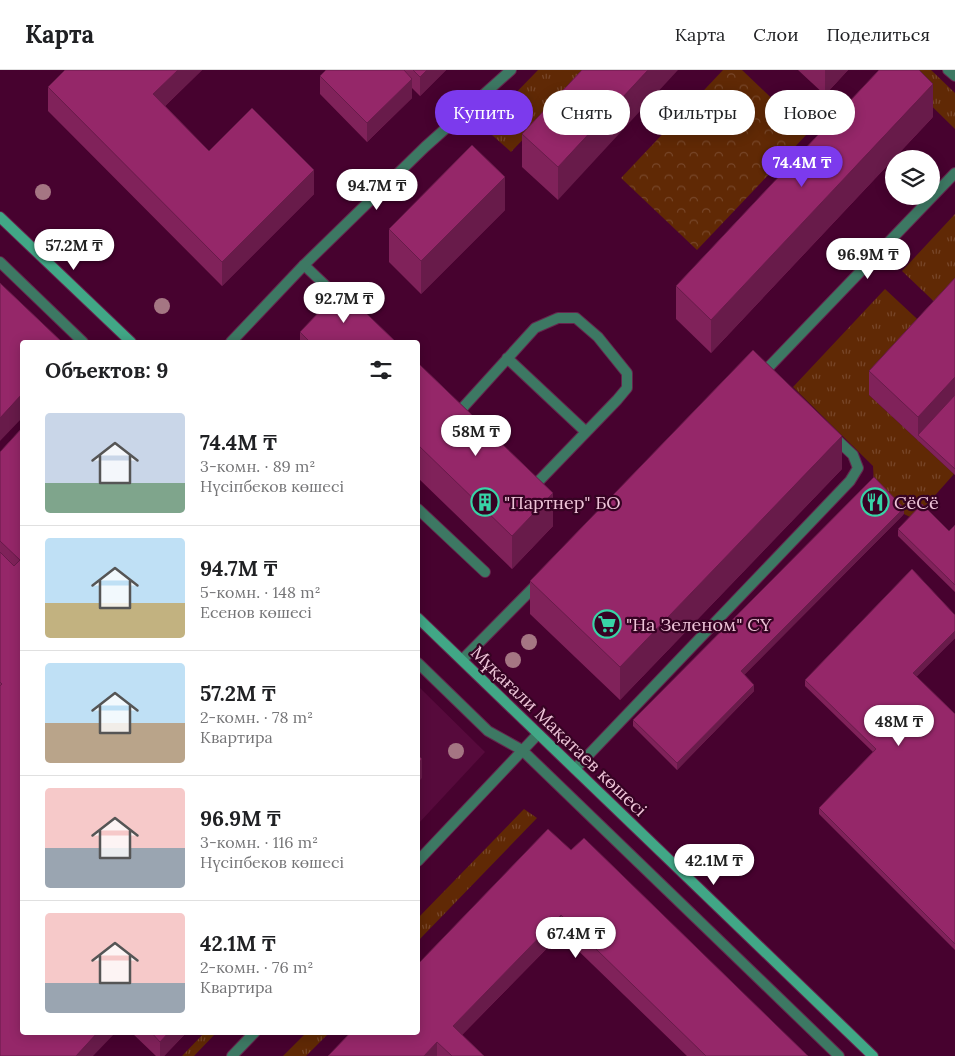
<!DOCTYPE html>
<html lang="ru">
<head>
<meta charset="utf-8">
<style>
  body { margin:0; font-family:Lora,serif; background:#f2f2f2; color:#202124; height:100vh; display:flex; flex-direction:column; font-size:19px; white-space:nowrap }
  * { box-sizing:border-box; margin:0 }
  p { font-size:16px; color:#757577 }
  .icon { flex:none; width:28px; height:28px; fill:none; stroke:currentColor; stroke-width:2; stroke-linecap:round; stroke-linejoin:round }
  .map { position:relative; flex:1; overflow:hidden }
  .drawer { position:absolute; left:20px; top:270px; width:400px; height:695px; display:flex; flex-direction:column; background:#fff; border-radius:5px; box-shadow:0 2px 12px #0003 }
  .drawer>* { flex:none }
  .banner { position:absolute; left:435px; top:20px; width:445px; height:45px; display:flex; gap:10px }
  .controls { position:absolute; left:885px; top:80px; display:grid; gap:10px }
  .controls a { display:grid; place-items:center; width:55px; height:55px; border-radius:50%; background:#fff; box-shadow:0 2px 12px #0003; font-size:25px }
  .price { position:absolute; translate:-50% -42px; padding:0 11px; border-radius:18px; background:#fff; color:#222; font-size:16px; line-height:32px; filter:drop-shadow(0 1px 2px #0008) }
  .price::after { content:''; position:absolute; left:50%; top:30px; width:15px; height:11px; margin-left:-8px; background:inherit; clip-path:polygon(0 0,100% 0,50% 100%) }
  .price.on { background:#7c3aed; color:#fff }
  ul { padding:0; list-style:none }
  li { display:flex; align-items:center; gap:15px; height:125px; padding:0 25px }
  li+li { border-top:1px solid #e0e0e0 }
  li span { display:grid; place-items:center; flex:none; width:140px; height:100px; border-radius:5px; color:#555 }
  li>.icon { margin-inline-start:auto }
  span .icon { width:60px; height:60px; fill:#fffc; stroke-width:1 }
  li b { font-size:21px }
  h2 { display:flex; justify-content:space-between; align-items:center; height:60px; padding:0 25px; font-size:21px }
  .tag { padding:0 18px; border-radius:22px; background:#fff; box-shadow:0 2px 12px #0003; font-size:18px; line-height:45px }
  .tag.on { background:#7c3aed; color:#fff }
  header { display:flex; align-items:center; gap:30px; box-sizing:border-box; height:70px; padding:0 25px; background:#fff; border-bottom:1px solid #e0e0e0 }
  header strong { font-size:24px }
  nav { display:flex; gap:28px; margin-inline-start:auto; font-size:18px }
  .map>svg:first-child { display:block }
</style>
</head>
<body>
<header>
<strong>Карта</strong>
<nav><a>Карта</a><a>Слои</a><a>Поделиться</a></nav>
</header>
<div class="map">
<svg width="955" height="986" viewBox="0 0 955 986">
  <defs>
    <pattern id="grass-tufts" width="24" height="20" patternUnits="userSpaceOnUse" patternTransform="scale(1.25)"><rect width="24" height="20" fill="#602905"/><path d="M3 7l-1-3M5 7V3M7 7l1-3M15 17l-1-3M17 17v-4M19 17l1-3" fill="none" stroke="#774629"/></pattern>
    <pattern id="forest-crowns" width="20" height="18" patternUnits="userSpaceOnUse" patternTransform="scale(1.25)"><rect width="20" height="18" fill="#602905"/><path d="M2 6a3 3 0 1 1 6 0M12 15a3 3 0 1 1 6 0" fill="none" stroke="#774629"/></pattern>
  </defs>
  <rect width="100%" height="100%" fill="#47022f"/>
  <!-- built -->
  <path fill="#570a3c" d="M 418,616 L 485,682 L 418,754 Z"/>
  <!-- grass -->
  <path fill="url(#grass-tufts)" d="M 538,0 L 589,0 L 511,82 L 483,57 Z
    M 898,0 L 931,0 L 955,23 L 955,59 L 897,2 Z
    M 955,144 L 955,232 L 945,242 L 902,201 Z
    M 885,219 L 929,260 L 869,325 L 954,404 L 914,449 L 904,444 L 874,414 L 873,396 L 793,317 Z
    M 524,739 L 537,748 L 418,871 L 418,848 Z
    M 205,962 L 216,963 L 194,986 L 182,986 Z
    M 306,963 L 329,963 L 306,986 L 283,986 Z"/>
  <!-- forest -->
  <path fill="url(#forest-crowns)" d="M 723,0 L 742,0 L 808,63 L 697,180 L 621,108 Z"/>
  <g fill="none" stroke-linecap="round" stroke-linejoin="round">
    <!-- lane casing -->
    <g stroke="#65254d" stroke-width="12">
      <path id="lane" d="M 0,192 L 83,272
        M 304,195 L 345,234
        M 507,288 L 586,362
        M 458,343 L 535,258 L 558,248 L 576,248 L 598,267 L 627,303 L 627,318 L 617,330 L 535,415
        M 418,439 L 485,502
        M 462,590 L 540,511
        M 418,593 L 488,661 L 522,680 L 839,986
        M 575,699 L 850,411 L 858,398 L 853,385 L 834,367"/>
    </g>
    <!-- street casing -->
    <g stroke="#65254d" stroke-width="12">
      <path id="street" d="M 948,0 L 955,6
        M 231,272 L 304,195 L 425,77 L 511,0
        M 764,302 L 955,103
        M 418,791 L 538,664
        M 232,986 L 255,962"/>
    </g>
    <!-- secondary casing -->
    <g stroke="#65254d" stroke-width="12">
      <path id="secondary" d="M 0,147 L 131,272
        M 418,548 L 873,986"/>
    </g>
    <!-- lane -->
    <use href="#lane" stroke="#3d7863" stroke-width="10"/>
    <!-- street -->
    <use href="#street" stroke="#3d7863" stroke-width="10"/>
    <!-- secondary -->
    <use href="#secondary" stroke="#41a786" stroke-width="10"/>
  </g>
  <!-- trees -->
  <g fill="#a57683">
    <circle cx="43" cy="122" r="8"/>
    <circle cx="94" cy="170" r="8"/>
    <circle cx="162" cy="236" r="8"/>
    <circle cx="529" cy="572" r="8"/>
    <circle cx="513" cy="590" r="8"/>
    <circle cx="456" cy="681" r="8"/>
  </g>
  <!-- wall -->
  <path fill="#80225a" d="M 202,0 L 165,36 L 209,81 L 314,124 L 222,216 L 48,41 L 48,17 Z
    M 326,0 L 446,0 L 420,26 L 412,18 L 412,28 L 367,72 L 320,24 L 320,6 Z
    M 582,0 L 558,130 L 522,97 L 522,64 Z
    M 798,0 L 848,0 L 825,25 Z
    M 933,47 L 711,283 L 676,249 L 676,216 Z
    M 505,140 L 421,224 L 389,192 L 389,159 Z
    M 955,208 L 955,405 L 869,325 L 869,301 Z
    M 300,262 L 396,272 L 300,272 Z
    M 418,293 L 553,456 L 512,499 L 418,408 Z
    M 22,358 L 22,962 L 0,986 L 0,382 Z
    M 842,399 L 620,630 L 530,544 L 530,511 Z
    M 904,444 L 744,605 L 754,621 L 677,700 L 633,656 L 633,650 Z
    M 955,455 L 955,522 L 898,466 L 898,459 L 949,461 Z
    M 955,545 L 955,568 L 916,607 L 955,644 L 955,880 L 819,744 L 819,738 L 873,682 L 805,616 L 805,610 Z
    M 571,780 L 808,986 L 687,986 L 561,864 L 462,965 L 484,986 L 328,986 Z
    M 131,962 L 187,962 L 164,986 L 156,986 Z"/>
  <!-- shaded-wall -->
  <path fill="#681b4a" d="M 178,0 L 202,0 L 153,48 L 153,24 Z
    M 427,0 L 446,0 L 420,26 L 420,7 Z
    M 648,0 L 678,0 L 558,130 L 558,97 Z
    M 825,0 L 848,0 L 825,25 Z
    M 412,9 L 412,28 L 367,72 L 367,53 Z
    M 933,14 L 933,47 L 711,283 L 711,250 Z
    M 314,100 L 314,124 L 222,216 L 222,192 Z
    M 505,107 L 505,140 L 421,224 L 421,191 Z
    M 955,307 L 955,331 L 918,365 L 918,347 Z
    M 22,324 L 22,348 L 0,371 L 0,348 Z
    M 842,366 L 842,399 L 620,630 L 620,597 Z
    M 553,423 L 553,456 L 512,499 L 512,466 Z
    M 904,438 L 904,444 L 741,608 L 741,601 Z
    M 955,561 L 955,568 L 913,610 L 913,603 Z
    M 754,615 L 754,621 L 677,700 L 677,693 Z
    M 422,689 L 422,708 L 418,712 L 418,694 Z
    M 561,845 L 561,864 L 453,974 L 453,956 Z
    M 98,962 L 116,962 L 93,986 L 76,986 Z
    M 169,962 L 187,962 L 164,986 L 160,986 L 160,972 Z
    M 437,972 L 437,986 L 424,986 Z"/>
  <!-- building -->
  <path fill="#952769" stroke="#681b4a" d="M 65,0 L 178,0 L 153,24 L 209,81 L 252,38 L 314,100 L 222,192 L 48,17 Z
    M 326,0 L 404,0 L 412,9 L 367,53 L 320,6 Z
    M 413,0 L 427,0 L 420,7 Z
    M 582,0 L 648,0 L 558,97 L 522,64 Z
    M 879,0 L 919,0 L 933,14 L 711,250 L 676,216 Z
    M 472,75 L 505,107 L 421,191 L 389,159 Z
    M 955,208 L 955,307 L 918,347 L 869,301 Z
    M 0,213 L 62,272 L 22,272 L 22,324 L 0,348 Z
    M 341,219 L 396,272 L 310,272 L 300,262 Z
    M 753,280 L 842,366 L 620,597 L 530,511 Z
    M 418,293 L 553,423 L 512,466 L 418,375 Z
    M 955,325 L 955,399 L 918,365 Z
    M 22,358 L 22,962 L 98,962 L 76,986 L 0,986 L 0,616 L 2,614 L 0,612 L 0,482 L 14,496 L 20,490 L 0,471 L 0,382 Z
    M 874,407 L 904,438 L 741,601 L 754,615 L 677,693 L 633,650 Z
    M 922,434 L 949,461 L 955,455 L 955,515 L 898,459 Z
    M 912,499 L 955,545 L 955,561 L 913,603 L 955,644 L 955,874 L 819,738 L 876,679 L 805,610 Z
    M 418,685 L 422,689 L 418,694 Z
    M 548,759 L 571,780 L 584,768 L 808,986 L 706,986 L 561,845 L 453,956 L 484,986 L 452,986 L 437,972 L 424,986 L 328,986 L 351,962 L 418,962 L 418,894 Z
    M 151,962 L 169,962 L 160,972 Z"/>
  <!-- icons -->
  <defs>
    <g id="building-ring" transform="scale(1.4375)"><circle r="9.5" fill="#360323" stroke="#38d4a6" stroke-width="1.5"/><path d="M-4-6H4V6H1V3H-1V6H-4ZM-2.5-4.3h1.7v1.8h-1.7ZM.8-4.3h1.7v1.8H.8ZM-2.5-1h1.7V.8h-1.7ZM.8-1h1.7V.8H.8Z" fill="#38d4a6"/></g>
    <g id="restaurant-ring" transform="scale(1.4375)"><circle r="9.5" fill="#360323" stroke="#38d4a6" stroke-width="1.5"/><path d="M-5-6h1v4h1v-4h1v4h1v-4h1v5L-1.5 .5V6h-2V.5L-5-1ZM5-6V6H3V1.5H1.5Q1.5-4 5-6Z" fill="#38d4a6"/></g>
    <g id="supermarket-ring" transform="scale(1.4375)"><circle r="9.5" fill="#360323" stroke="#38d4a6" stroke-width="1.5"/><path d="M-6-5.5h2.5l.6 2H6L4.5 2H-2.5L-4.4-4H-6ZM-1.5 3.2a1.3 1.3 0 1 0 .1 0ZM3 3.2a1.3 1.3 0 1 0 .1 0Z" fill="#38d4a6"/></g>
  </defs>
  <g fill-rule="evenodd">
    <use href="#building-ring" x="485" y="432"/>
    <use href="#restaurant-ring" x="875" y="432"/>
    <use href="#supermarket-ring" x="607" y="554"/>
  </g>
  <g text-anchor="middle" dominant-baseline="central" stroke-width="4.5" stroke-linejoin="round" paint-order="stroke">
    <!-- poi labels -->
    <g font-size="18" fill="#eec4d8" stroke="#360323" text-anchor="start">
      <text x="504" y="432">"Партнер" БО</text>
      <text x="894" y="432">СёСё</text>
      <text x="626" y="554">"На Зеленом" СҮ</text>
    </g>
    <!-- street labels -->
    <g font-size="18" fill="#eec4d8" stroke="#360323">
      <text transform="translate(559 661) rotate(44)">Мұқағали Мақатаев көшесі</text>
    </g>
  </g>
</svg>
<div class="controls">
<a><svg class="icon" aria-label="layers" viewBox="0 0 24 24"><path d="M12 4l9 5-9 5-9-5zM3 14l9 5 9-5"/></svg></a>
</div>
<b class="price on" style="left:802px;top:118px">74.4M ₸</b>
<b class="price" style="left:377px;top:141px">94.7M ₸</b>
<b class="price" style="left:74px;top:201px">57.2M ₸</b>
<b class="price" style="left:868px;top:210px">96.9M ₸</b>
<b class="price" style="left:344px;top:254px">92.7M ₸</b>
<b class="price" style="left:476px;top:387px">58M ₸</b>
<b class="price" style="left:899px;top:677px">48M ₸</b>
<b class="price" style="left:714px;top:816px">42.1M ₸</b>
<b class="price" style="left:576px;top:889px">67.4M ₸</b>
<div class="banner">
<a class="tag on">Купить</a>
<a class="tag">Снять</a>
<a class="tag">Фильтры</a>
<a class="tag">Новое</a>
</div>
<section class="drawer">
<h2>Объектов: 9<svg class="icon" aria-label="filters" viewBox="0 0 24 24"><path d="M4 7h16M4 17h16"/><circle cx="9" cy="7" r="2"/><circle cx="15" cy="17" r="2"/></svg></h2>
<ul>
<li><span style="background:linear-gradient(#c9d6e8 70%,#7fa58c 0)"><svg class="icon" aria-label="home" viewBox="0 0 24 24"><path d="M3 11l9-7 9 7M6 9v11h12V9"/></svg></span><div><b>74.4M ₸</b><p>3-комн. · 89 m²</p><p>Нүсіпбеков көшесі</p></div></li>
<li><span style="background:linear-gradient(#bfe0f5 65%,#c2b280 0)"><svg class="icon" aria-label="home" viewBox="0 0 24 24"><path d="M3 11l9-7 9 7M6 9v11h12V9"/></svg></span><div><b>94.7M ₸</b><p>5-комн. · 148 m²</p><p>Есенов көшесі</p></div></li>
<li><span style="background:linear-gradient(#bfe0f5 60%,#b9a48a 0)"><svg class="icon" aria-label="home" viewBox="0 0 24 24"><path d="M3 11l9-7 9 7M6 9v11h12V9"/></svg></span><div><b>57.2M ₸</b><p>2-комн. · 78 m²</p><p>Квартира</p></div></li>
<li><span style="background:linear-gradient(#f6c9c9 60%,#9aa5b1 0)"><svg class="icon" aria-label="home" viewBox="0 0 24 24"><path d="M3 11l9-7 9 7M6 9v11h12V9"/></svg></span><div><b>96.9M ₸</b><p>3-комн. · 116 m²</p><p>Нүсіпбеков көшесі</p></div></li>
<li><span style="background:linear-gradient(#f6c9c9 70%,#9aa5b1 0)"><svg class="icon" aria-label="home" viewBox="0 0 24 24"><path d="M3 11l9-7 9 7M6 9v11h12V9"/></svg></span><div><b>42.1M ₸</b><p>2-комн. · 76 m²</p><p>Квартира</p></div></li>
</ul>
</section>
</div>
</body>
</html>
